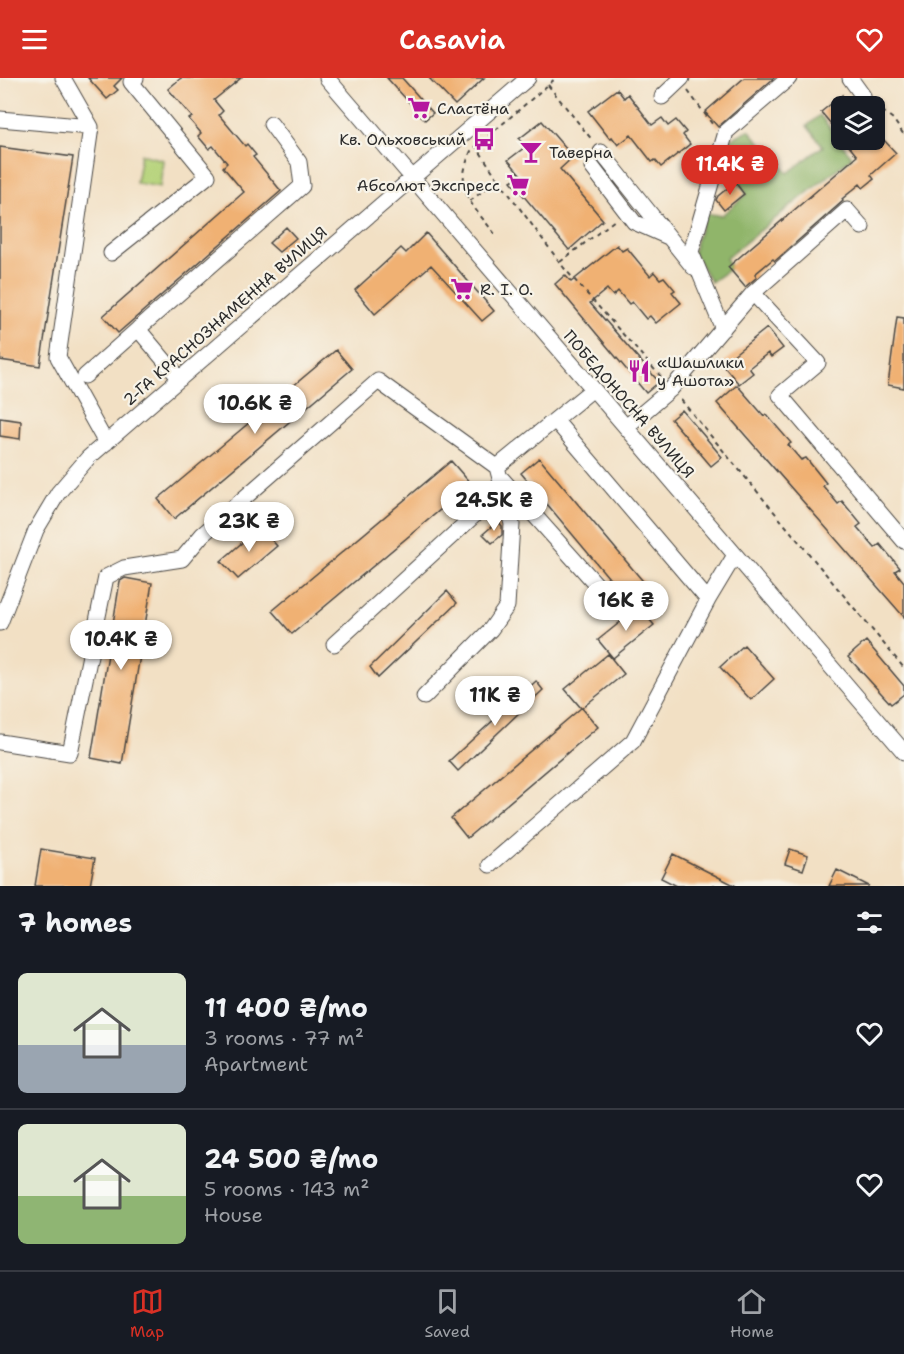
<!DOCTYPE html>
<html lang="en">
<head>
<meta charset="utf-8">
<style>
  body { margin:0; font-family:"Shantell Sans",sans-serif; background:#20242c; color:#f1f3f6; height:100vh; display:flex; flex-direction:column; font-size:22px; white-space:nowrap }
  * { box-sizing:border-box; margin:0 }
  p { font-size:20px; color:#9ea1a6 }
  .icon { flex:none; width:33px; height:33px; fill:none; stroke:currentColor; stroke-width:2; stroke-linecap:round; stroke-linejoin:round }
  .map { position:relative; height:808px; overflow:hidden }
  .details { display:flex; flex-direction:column; background:#171b24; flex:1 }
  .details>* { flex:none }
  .controls { position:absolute; left:831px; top:18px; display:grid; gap:12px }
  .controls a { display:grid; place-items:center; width:54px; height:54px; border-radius:9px; background:#171b24; box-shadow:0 2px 4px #0004; font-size:30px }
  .price { position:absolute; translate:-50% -51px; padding:0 14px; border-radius:21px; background:#fff; color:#222; font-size:20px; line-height:39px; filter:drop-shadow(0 2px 3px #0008) }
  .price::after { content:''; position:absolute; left:50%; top:36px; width:18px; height:14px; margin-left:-9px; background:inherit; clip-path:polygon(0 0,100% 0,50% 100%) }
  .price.on { background:#d93025; color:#fff }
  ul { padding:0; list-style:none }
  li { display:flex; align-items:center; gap:18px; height:150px; padding:0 18px }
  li+li { border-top:2px solid #363941 }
  li span { display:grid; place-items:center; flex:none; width:168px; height:120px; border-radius:9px; color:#555 }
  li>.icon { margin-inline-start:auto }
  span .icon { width:72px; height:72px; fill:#fffc; stroke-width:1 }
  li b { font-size:26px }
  h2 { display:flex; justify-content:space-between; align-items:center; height:72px; padding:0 18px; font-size:26px }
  header { display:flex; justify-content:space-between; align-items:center; height:78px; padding:0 18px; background:#d93025; color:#fff; font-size:27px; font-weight:600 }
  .tab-bar { display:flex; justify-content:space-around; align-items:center; height:84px; border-top:2px solid #363941; background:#171b24; font-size:16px; color:#9ea1a6 }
  .tab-bar a { display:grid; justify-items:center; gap:3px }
  .tab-bar .on { color:#d93025 }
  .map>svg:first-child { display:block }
</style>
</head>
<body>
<header><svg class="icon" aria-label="menu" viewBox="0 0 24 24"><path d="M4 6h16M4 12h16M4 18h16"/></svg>Casavia<svg class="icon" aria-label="heart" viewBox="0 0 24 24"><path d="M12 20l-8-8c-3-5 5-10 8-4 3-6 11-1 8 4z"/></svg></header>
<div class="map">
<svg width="904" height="808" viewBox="0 0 904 808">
  <rect width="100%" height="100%" fill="#f7f3e8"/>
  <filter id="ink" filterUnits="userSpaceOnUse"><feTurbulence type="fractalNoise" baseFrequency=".0167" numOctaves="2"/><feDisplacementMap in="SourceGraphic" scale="12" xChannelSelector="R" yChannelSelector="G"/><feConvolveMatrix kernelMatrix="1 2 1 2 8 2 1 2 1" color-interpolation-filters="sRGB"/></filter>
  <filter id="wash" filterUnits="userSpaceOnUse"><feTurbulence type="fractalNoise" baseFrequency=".008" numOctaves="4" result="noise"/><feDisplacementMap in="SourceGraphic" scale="24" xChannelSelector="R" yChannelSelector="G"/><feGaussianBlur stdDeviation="1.35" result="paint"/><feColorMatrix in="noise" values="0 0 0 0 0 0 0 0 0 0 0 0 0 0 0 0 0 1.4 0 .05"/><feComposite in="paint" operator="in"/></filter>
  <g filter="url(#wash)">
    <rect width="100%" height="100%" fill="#f2e0c4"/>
    <!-- green -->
    <path fill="#b6d37a" stroke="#707f52" stroke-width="1.5" d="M 141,76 L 163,82 L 160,109 L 136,105 Z"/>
    <!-- forest -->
    <path fill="#90b56a" stroke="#5e704a" stroke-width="1.5" d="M 820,37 L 852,79 L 726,180 L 731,190 L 711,204 L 693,174 L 705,136 L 722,137 L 747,116 L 737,103 L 747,92 L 723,76 L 726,63 L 749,52 L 788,95 L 823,68 L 807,48 Z"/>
    <g id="blocks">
      <!-- building -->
      <path fill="#f0b173" d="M 88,0 L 122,0 L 114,8 L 118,12 L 107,21 Z
        M 181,0 L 241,0 L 214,22 L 223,33 L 219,37 L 245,68 L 247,66 L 256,77 L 253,79 L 281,113 L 118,255 L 103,238 L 244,114 L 223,89 L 227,85 L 213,68 L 209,71 L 198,58 L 201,55 L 189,41 L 192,39 L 168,11 Z
        M 387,0 L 402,0 L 433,35 L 425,42 Z
        M 429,0 L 484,0 L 455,27 Z
        M 744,0 L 774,0 L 718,49 L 705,34 Z
        M 617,11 L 624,20 L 628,16 L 652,47 L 662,40 L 668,48 L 676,42 L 686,54 L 683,57 L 690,66 L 661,89 L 655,82 L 652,84 L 631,57 L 618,67 L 612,59 L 610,61 L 588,33 Z
        M 842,17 L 842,59 L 821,34 Z
        M 542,43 L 573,79 L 560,91 L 603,142 L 569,172 L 511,103 L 521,97 L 508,82 L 525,69 L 519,61 Z
        M 883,61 L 896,75 L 871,97 L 874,101 L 863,110 L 860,106 L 842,121 L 843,123 L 775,183 L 773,181 L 755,196 L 757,199 L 745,209 L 728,189 L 857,78 L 844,62 Z
        M 0,69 L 73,79 L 40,288 L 0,282 Z
        M 735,104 L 744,116 L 724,132 L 716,122 L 718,118 Z
        M 286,149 L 296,160 L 279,174 L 269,165 Z
        M 426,155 L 494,233 L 482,243 L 431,187 L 375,236 L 355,212 L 401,170 L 406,175 Z
        M 617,167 L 622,173 L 627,170 L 650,198 L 654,194 L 660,201 L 664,199 L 675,212 L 672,214 L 681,225 L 656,245 L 650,238 L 646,241 L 632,224 L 629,226 L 618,213 L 613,218 L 607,211 L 590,225 L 659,304 L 646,315 L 555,206 L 565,197 L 571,204 Z
        M 897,239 L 904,240 L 904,310 L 888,307 Z
        M 767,250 L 783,270 L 771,279 L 768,275 L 749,290 L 753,295 L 739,306 L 722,286 Z
        M 336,272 L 352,291 L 174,441 L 158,421 Z
        M 737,307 L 764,338 L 766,336 L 791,365 L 788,367 L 801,382 L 806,380 L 826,405 L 823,408 L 838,426 L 842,423 L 861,446 L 857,449 L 875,470 L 880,466 L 900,490 L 895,493 L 904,504 L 904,539 L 717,325 Z
        M 682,332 L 722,379 L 711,388 L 671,341 Z
        M 0,340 L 21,343 L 20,361 L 0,358 Z
        M 539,380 L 647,508 L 629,524 L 521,395 Z
        M 451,383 L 471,406 L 292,556 L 272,533 Z
        M 498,443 L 502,448 L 502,457 L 492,465 L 483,456 Z
        M 260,449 L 277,468 L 238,501 L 221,483 Z
        M 125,500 L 152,505 L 122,686 L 91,680 L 120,503 Z
        M 447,513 L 457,525 L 378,600 L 370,589 Z
        M 639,529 L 654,547 L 613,580 L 598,562 Z
        M 866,563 L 904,608 L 904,616 L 891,626 L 848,579 Z
        M 744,567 L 774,601 L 751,622 L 720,589 Z
        M 608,576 L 624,596 L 582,630 L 598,649 L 467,760 L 451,740 L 581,630 L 565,611 Z
        M 536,603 L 543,612 L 458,693 L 449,683 Z
        M 41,771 L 95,780 L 90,808 L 35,808 Z
        M 790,771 L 808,777 L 803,792 L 785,786 Z
        M 673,776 L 736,808 L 677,808 L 661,800 Z
        M 837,792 L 869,808 L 829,808 Z"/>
    </g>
  </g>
  <g filter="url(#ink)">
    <use href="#blocks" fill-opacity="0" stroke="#494642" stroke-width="1.5"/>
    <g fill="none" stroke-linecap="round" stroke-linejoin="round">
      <!-- minor casing -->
      <g stroke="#494642" stroke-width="17">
        <path id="minor" d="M 63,0 L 91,49
          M 327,0 L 904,674
          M 850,0 L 863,18
          M 662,19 L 682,0
          M 0,41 L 91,49 L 58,279 L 106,365
          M 601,74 L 693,189
          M 592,89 L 634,144 L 668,159
          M 111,175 L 208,98 L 131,4 L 136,0
          M 753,215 L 818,285 L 780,317 L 904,463
          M 723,251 L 691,174 L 726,54 L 789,0
          M 85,298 L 138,251
          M 180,301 L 138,251 L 302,108 L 299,84 L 271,46
          M 555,342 L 708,522
          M 626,349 L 671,311 L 753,215 L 847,132 L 862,149
          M 502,401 L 612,524
          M 0,545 L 36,452 L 58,415 L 88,380 L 528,0
          M 334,566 L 503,411
          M 424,619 L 491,551 L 507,528 L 512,446 L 497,389
          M 0,664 L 70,675 L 106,499 L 124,490 L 182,481 L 202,457 L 378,303 L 497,389 L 593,311
          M 490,787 L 633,663 L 708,522 L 735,477"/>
      </g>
      <!-- path -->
      <path stroke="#494642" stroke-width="2" stroke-dasharray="4.5 4.5" stroke-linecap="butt" d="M 548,7 L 593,63
        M 688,13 L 713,47
        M 875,27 L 893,41 L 904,57
        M 498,101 L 564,190 L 662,300
        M 470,123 L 498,101 L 476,68
        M 495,156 C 471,125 453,113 471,73 L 556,0
        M 560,184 L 615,142
        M 681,322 L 904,590"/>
      <!-- minor -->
      <use href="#minor" stroke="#fff" stroke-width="15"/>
    </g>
  </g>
  <!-- icons -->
  <defs>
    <g id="supermarket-bare" transform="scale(1.8)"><path d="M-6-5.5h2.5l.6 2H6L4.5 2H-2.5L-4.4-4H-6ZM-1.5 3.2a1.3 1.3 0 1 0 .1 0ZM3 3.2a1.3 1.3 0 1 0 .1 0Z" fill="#b5179e" stroke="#f7f3e8" stroke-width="2.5" paint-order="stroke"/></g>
    <g id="bus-bare" transform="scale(1.8)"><path d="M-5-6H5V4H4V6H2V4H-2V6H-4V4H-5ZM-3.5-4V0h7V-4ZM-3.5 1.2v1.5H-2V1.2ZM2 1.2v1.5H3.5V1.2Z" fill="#b5179e" stroke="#f7f3e8" stroke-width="2.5" paint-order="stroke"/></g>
    <g id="bar-bare" transform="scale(1.8)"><path d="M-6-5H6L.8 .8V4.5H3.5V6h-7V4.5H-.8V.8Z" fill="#b5179e" stroke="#f7f3e8" stroke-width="2.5" paint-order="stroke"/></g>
    <g id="restaurant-bare" transform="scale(1.8)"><path d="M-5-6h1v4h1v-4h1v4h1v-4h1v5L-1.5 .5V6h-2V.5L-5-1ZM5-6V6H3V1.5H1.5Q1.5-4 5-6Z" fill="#b5179e" stroke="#f7f3e8" stroke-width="2.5" paint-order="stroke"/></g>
  </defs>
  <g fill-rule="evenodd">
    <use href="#supermarket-bare" x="419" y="30"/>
    <use href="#bus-bare" x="484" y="61"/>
    <use href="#bar-bare" x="531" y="74"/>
    <use href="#supermarket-bare" x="518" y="107"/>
    <use href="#supermarket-bare" x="462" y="211"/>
    <use href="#restaurant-bare" x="639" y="293"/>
  </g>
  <g text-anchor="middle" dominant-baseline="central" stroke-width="4.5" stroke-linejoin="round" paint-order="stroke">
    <!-- poi labels -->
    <g font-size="16" fill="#2b2b2b" stroke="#f7f3e8" text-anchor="start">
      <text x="437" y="30">Сластёна</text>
      <text x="466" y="61" text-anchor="end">Кв. Ольховський</text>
      <text x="549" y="74">Таверна</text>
      <text x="500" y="107" text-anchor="end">Абсолют Экспресс</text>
      <text x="480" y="211">R. I. O.</text>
      <text x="657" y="284">«Шашлики<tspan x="657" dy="18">у Ашота»</tspan></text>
    </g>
    <!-- street labels -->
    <g font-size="16" fill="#2b2b2b" stroke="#f7f3e8">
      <text transform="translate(225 238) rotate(-41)">2-ГА КРАСНОЗНАМЕННА ВУЛИЦЯ</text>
      <text transform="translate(629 326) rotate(49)">ПОБЕДОНОСНА ВУЛИЦЯ</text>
    </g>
  </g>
</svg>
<div class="controls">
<a><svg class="icon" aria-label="layers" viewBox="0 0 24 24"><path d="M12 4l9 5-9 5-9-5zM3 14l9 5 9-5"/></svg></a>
</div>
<b class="price on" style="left:730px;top:118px">11.4K ₴</b>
<b class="price" style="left:255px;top:357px">10.6K ₴</b>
<b class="price" style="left:494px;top:454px">24.5K ₴</b>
<b class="price" style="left:249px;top:475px">23K ₴</b>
<b class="price" style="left:626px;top:554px">16K ₴</b>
<b class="price" style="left:121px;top:593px">10.4K ₴</b>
<b class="price" style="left:495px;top:649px">11K ₴</b>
</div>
<section class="details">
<h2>7 homes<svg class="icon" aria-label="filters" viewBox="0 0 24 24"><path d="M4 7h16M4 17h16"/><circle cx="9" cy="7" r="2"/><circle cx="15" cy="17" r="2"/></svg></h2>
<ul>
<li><span style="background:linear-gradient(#dfe7d0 60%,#9aa5b1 0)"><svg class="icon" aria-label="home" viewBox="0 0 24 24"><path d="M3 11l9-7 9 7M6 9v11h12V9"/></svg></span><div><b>11 400 ₴/mo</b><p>3 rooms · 77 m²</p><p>Apartment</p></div><svg class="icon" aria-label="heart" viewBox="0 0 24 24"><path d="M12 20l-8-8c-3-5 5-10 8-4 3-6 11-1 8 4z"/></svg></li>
<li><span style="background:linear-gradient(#dfe7d0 60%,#8fb573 0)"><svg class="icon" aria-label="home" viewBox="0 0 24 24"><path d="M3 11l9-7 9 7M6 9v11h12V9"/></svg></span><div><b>24 500 ₴/mo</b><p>5 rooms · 143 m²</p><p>House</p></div><svg class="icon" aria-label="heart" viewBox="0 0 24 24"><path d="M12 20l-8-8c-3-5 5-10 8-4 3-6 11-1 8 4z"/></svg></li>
</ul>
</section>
<nav class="tab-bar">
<a class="on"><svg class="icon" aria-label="map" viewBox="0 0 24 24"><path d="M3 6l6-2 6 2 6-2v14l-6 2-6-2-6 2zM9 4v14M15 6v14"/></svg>Map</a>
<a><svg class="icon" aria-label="saved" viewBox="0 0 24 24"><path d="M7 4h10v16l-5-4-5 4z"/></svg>Saved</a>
<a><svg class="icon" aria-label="home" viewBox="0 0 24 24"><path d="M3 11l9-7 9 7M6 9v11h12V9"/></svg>Home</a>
</nav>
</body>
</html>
